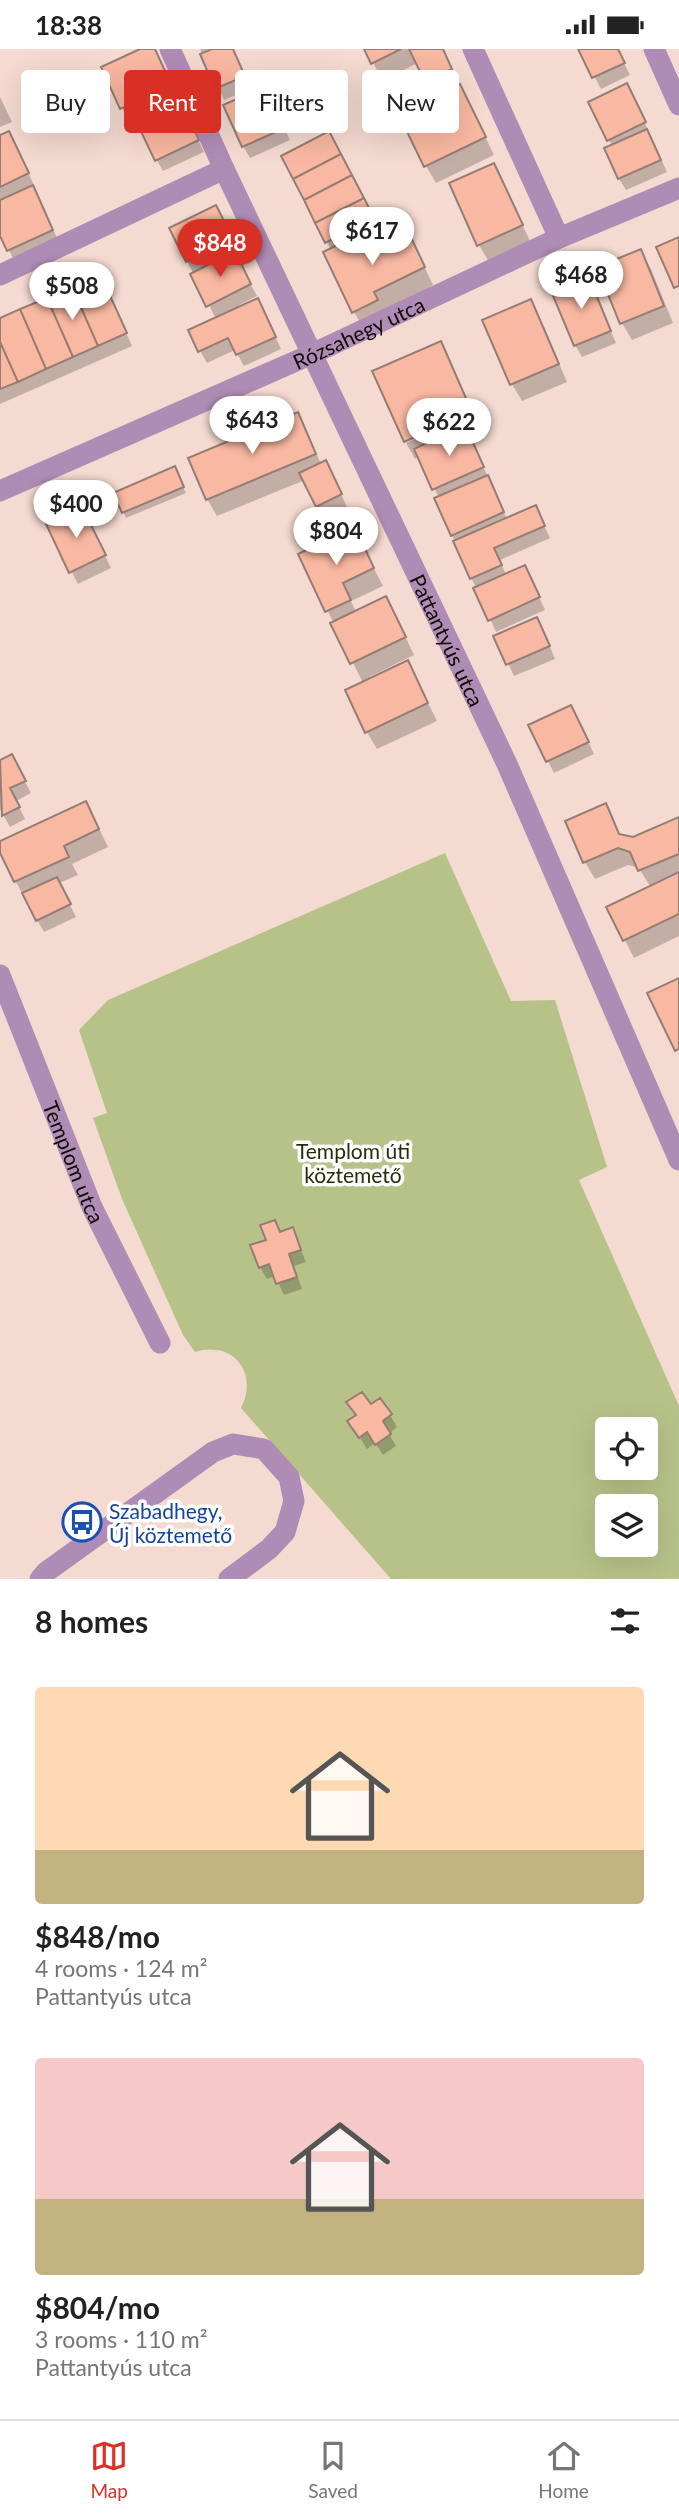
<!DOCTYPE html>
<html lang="en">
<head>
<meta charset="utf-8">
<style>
  body { margin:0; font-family:Lato,sans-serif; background:#f2f2f2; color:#222; height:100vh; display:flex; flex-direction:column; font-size:26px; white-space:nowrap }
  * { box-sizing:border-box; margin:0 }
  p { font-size:23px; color:#767676 }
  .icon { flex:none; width:38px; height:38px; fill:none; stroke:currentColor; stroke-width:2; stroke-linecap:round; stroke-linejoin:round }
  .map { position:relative; height:1530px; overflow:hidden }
  .side { display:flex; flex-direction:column; background:#fff; flex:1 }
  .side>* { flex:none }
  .banner { position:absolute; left:21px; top:21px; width:637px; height:63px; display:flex; gap:14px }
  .tools { position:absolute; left:595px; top:1368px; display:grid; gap:14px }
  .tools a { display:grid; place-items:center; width:63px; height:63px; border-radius:7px; background:#fff; box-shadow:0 7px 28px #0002; font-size:35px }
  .price { position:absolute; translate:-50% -60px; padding:0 16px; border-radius:24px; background:#fff; color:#222; font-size:23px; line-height:46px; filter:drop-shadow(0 2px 4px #0008) }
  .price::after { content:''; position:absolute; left:50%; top:42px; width:21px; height:16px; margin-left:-10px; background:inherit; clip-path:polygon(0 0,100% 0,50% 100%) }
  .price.on { background:#d93025; color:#fff }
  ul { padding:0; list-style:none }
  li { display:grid; align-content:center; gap:14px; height:371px; padding:0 35px }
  li span { display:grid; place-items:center; height:217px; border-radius:7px; color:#555 }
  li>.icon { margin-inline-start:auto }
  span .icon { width:126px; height:126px; fill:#fffc; stroke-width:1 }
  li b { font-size:30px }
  h2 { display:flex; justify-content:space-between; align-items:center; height:84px; padding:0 35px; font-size:30px }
  .chip { padding:0 24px; border-radius:7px; background:#fff; box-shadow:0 7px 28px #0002; font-size:24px; line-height:63px }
  .chip.on { background:#d93025; color:#fff }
  .status { display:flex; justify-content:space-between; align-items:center; height:49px; padding:0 35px; background:#fff; direction:ltr }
  .status svg { height:19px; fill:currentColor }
  .tabs { display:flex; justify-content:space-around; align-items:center; height:98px; border-top:2px solid #e0e0e0; background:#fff; font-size:19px; color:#767676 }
  .tabs a { display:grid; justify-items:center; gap:4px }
  .tabs .on { color:#d93025 }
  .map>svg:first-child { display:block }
</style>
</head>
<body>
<div class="status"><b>18:38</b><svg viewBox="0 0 49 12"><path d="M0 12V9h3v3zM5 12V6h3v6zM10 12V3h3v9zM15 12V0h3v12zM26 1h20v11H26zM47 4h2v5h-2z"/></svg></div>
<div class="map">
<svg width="679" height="1530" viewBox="0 0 679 1530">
  <rect width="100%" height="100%" fill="#f4dad0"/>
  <!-- green -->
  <path fill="#b7c289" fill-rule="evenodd" d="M 445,804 L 511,952 L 555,951 L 607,1118 L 579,1131 L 679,1357 L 679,1530 L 391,1530 L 241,1359 C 259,1324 233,1291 195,1303 L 183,1286 L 122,1150 L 93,1069 L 107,1064 L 79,981 L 108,951 ZM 607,1381 L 646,1381 L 646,1419 L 607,1419 ZM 607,1458 L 646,1458 L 646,1496 L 607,1496 Z"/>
  <!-- shadow -->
  <path fill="#0003" d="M 145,0 L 154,0 L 177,49 L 128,71 L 103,19 Z
    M 200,0 L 233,0 L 250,40 L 224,51 Z
    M 366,0 L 443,0 L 494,106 L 436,134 L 426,117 L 436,48 L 418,14 L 382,31 Z
    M 580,0 L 617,0 L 630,26 L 601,40 Z
    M 0,48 L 12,73 L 0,78 Z
    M 633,48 L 667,123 L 626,141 L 619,130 L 612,97 L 591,54 Z
    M 272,51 L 290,91 L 250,109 L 243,97 Z
    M 187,67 L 204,103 L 163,122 L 157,111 Z
    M 0,88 L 15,96 L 34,136 L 32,137 L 59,193 L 15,213 L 0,183 Z
    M 335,96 L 380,181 L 361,191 L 368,203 L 417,202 L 433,236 L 364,280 L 354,263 L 331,201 L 283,107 Z
    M 494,116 L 531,194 L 489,213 L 479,196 Z
    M 222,170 L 238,202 L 234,204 L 257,247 L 239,256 L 240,259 L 264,263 L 281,300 L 244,317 L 235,301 L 207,314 L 200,302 L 191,282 L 216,270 L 171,180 Z
    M 641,203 L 651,220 L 673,274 L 632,291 L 622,274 Z
    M 587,228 L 616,294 L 582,308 L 575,296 Z
    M 107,241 L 132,297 L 0,355 L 0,271 Z
    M 530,253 L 540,270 L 567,333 L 522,352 L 512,335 Z
    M 440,294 L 472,362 L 405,391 Z
    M 298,365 L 321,415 L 332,425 L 347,458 L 324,469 L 305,431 L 217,467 L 207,450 Z
    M 473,365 L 481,381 L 469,386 L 507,470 L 535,458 L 550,489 L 500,511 L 506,526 L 531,530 L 545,561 L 496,583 L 452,486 L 439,449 L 419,408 L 415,410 L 406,394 Z
    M 177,425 L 186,444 L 126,469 L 115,445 Z
    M 88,472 L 111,519 L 78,535 L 48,476 Z
    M 354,481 L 383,537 L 351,552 L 356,563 L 395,566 L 414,606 L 369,628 L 370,631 L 408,614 L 437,672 L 377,700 L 367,683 L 363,634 L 300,505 Z
    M 543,581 L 555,610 L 514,627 L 495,587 Z
    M 577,670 L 594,705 L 554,724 L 530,677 Z
    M 11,707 L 31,744 L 16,752 L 25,770 L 10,778 L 0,760 L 0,713 Z
    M 605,756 L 621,787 L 633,790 L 679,770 L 679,887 L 634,909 L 609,859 L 651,839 L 639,819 L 628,816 L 595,830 L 585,813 Z
    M 95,771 L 108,798 L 72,815 L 78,826 L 59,834 L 76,868 L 44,883 L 16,833 L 0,799 L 0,793 Z
    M 292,1180 L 306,1213 L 294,1217 L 302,1240 L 284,1246 L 275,1227 L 267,1230 L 260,1218 L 269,1192 Z
    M 371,1357 L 390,1366 L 397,1378 L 389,1385 L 396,1397 L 383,1406 L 375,1394 L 367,1400 L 357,1384 Z"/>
  <!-- building -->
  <path fill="#f9b8a1" stroke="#957d75" stroke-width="2" d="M 140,0 L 155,0 L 172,37 L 120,60 L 101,18 Z
    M 212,0 L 233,0 L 245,27 L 215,40 L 200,5 Z
    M 364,0 L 401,0 L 371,15 Z
    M 409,0 L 443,0 L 452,20 L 425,33 Z
    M 578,0 L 618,0 L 625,14 L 592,29 Z
    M 627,34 L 646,73 L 607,92 L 588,53 Z
    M 460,35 L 486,88 L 424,118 L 398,64 Z
    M 266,37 L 285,79 L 242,98 L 223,56 Z
    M 181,53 L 199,91 L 155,112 L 137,74 Z
    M 647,80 L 661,111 L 618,130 L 604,99 Z
    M 9,82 L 29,124 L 0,138 L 0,86 Z
    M 329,82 L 341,105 L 293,130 L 281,107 Z
    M 341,105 L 352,126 L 304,151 L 293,130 Z
    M 494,114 L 523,176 L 477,197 L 449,134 Z
    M 352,126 L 364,149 L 315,174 L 304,151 Z
    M 33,136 L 53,181 L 7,202 L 0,187 L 0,151 Z
    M 364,149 L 374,169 L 325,194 L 315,174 Z
    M 216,156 L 233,190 L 186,213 L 169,179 Z
    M 408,182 L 425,218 L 374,243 L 378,251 L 352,264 L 323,203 L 360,185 L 367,201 Z
    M 679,188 L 679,237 L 674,239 L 656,198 Z
    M 641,200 L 664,257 L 620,275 L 597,218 Z
    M 235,202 L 251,235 L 206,258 L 190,225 Z
    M 588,226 L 611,282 L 574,297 L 551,242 Z
    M 101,227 L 127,284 L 98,297 L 72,238 Z
    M 72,238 L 98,297 L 73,308 L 47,249 Z
    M 47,249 L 73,308 L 46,320 L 20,260 Z
    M 258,249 L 276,288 L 236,306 L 228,289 L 198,303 L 188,281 Z
    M 531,250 L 559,315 L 510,336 L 482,271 Z
    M 20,260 L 46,320 L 18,333 L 0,293 L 0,269 Z
    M 441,292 L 472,363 L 404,393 L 372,322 Z
    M 0,293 L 18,333 L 0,340 Z
    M 298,363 L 316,405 L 206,451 L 188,409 Z
    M 465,376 L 484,418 L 432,441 L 414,400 Z
    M 326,411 L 342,445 L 316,458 L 299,424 Z
    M 175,417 L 184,438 L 122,464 L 113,444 Z
    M 488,426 L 504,463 L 451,487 L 434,449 Z
    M 536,456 L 545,477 L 494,499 L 502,516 L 470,530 L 453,492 Z
    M 82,458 L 106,506 L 69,524 L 46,475 Z
    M 355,478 L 374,519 L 343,534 L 351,551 L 325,563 L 298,505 Z
    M 525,516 L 540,548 L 488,572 L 473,539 Z
    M 386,547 L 406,588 L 350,615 L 330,574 Z
    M 537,568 L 550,597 L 506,616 L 493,587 Z
    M 408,611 L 428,654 L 365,684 L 345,641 Z
    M 571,656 L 589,693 L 546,713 L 528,676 Z
    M 12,705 L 26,732 L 10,739 L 20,758 L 2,767 L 0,711 Z
    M 86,752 L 99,780 L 64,797 L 69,808 L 14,833 L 0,804 L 0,792 Z
    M 606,754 L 619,785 L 633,788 L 679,768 L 679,805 L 638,822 L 630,803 L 618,799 L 583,814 L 565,772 Z
    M 679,823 L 679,865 L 623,892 L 606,858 Z
    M 57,828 L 71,855 L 36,872 L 22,844 Z
    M 679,929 L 679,1000 L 675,1002 L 647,944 Z
    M 275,1171 L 280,1183 L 293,1178 L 301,1201 L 289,1205 L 297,1228 L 276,1235 L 269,1215 L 259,1219 L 250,1196 L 266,1191 L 260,1176 Z
    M 362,1343 L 371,1355 L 380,1349 L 392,1365 L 383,1372 L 391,1385 L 375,1396 L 367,1383 L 359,1389 L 347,1372 L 356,1366 L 346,1353 Z"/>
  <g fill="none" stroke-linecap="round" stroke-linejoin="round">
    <!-- minor -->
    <g stroke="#af8cb6" stroke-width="21">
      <path id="s1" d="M 170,0 L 224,120 L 507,715 L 679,1111"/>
      <path d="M 473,0 L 559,189"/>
      <path d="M 654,0 L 679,56"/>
      <path d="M 0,226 L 224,120"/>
      <path id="s2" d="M 0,442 L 312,305 L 559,189 L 679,139"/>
      <path id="s3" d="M 0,926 L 92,1158 L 160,1294"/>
      <path d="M 40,1530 L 46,1523 L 213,1403 L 233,1395 L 264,1400 L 289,1428 L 294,1452 L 285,1483 L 269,1500 L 229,1530"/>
    </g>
  </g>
  <!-- icons -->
  <defs>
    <g id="bus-ring" transform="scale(2.0125)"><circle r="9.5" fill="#fff" stroke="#1a4fb4" stroke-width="1.5"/><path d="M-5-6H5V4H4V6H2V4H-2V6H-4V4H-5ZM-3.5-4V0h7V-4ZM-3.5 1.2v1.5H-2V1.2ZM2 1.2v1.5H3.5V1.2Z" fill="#1a4fb4"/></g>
  </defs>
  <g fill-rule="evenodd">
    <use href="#bus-ring" x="82" y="1473"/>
  </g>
  <g text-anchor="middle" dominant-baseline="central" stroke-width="7" stroke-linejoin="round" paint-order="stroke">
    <!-- street labels -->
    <g font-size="21" fill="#110906" stroke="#fff">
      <text stroke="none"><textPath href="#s2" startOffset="392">Rózsahegy utca</textPath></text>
      <text stroke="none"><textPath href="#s1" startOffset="653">Pattantyús utca</textPath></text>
      <text stroke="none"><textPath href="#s3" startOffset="201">Templom utca</textPath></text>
    </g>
    <!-- park labels -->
    <g font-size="21" fill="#272c0a" stroke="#fff">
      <text x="353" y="1101">Templom úti<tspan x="353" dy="24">köztemető</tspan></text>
    </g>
    <!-- transit labels -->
    <g font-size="21" fill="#164399" stroke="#fff" text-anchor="start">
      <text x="109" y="1461">Szabadhegy,<tspan x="109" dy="24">Új köztemető</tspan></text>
    </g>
  </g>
</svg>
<div class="tools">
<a><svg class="icon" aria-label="locate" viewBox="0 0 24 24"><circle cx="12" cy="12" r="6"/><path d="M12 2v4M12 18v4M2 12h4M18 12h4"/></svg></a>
<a><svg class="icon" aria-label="layers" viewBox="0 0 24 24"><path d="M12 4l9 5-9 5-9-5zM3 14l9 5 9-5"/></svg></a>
</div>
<b class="price" style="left:372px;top:218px">$617</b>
<b class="price on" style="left:220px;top:230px">$848</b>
<b class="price" style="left:581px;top:262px">$468</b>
<b class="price" style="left:72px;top:273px">$508</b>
<b class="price" style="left:252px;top:407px">$643</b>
<b class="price" style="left:449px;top:409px">$622</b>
<b class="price" style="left:76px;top:491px">$400</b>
<b class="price" style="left:336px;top:518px">$804</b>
<div class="banner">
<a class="chip">Buy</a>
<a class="chip on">Rent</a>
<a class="chip">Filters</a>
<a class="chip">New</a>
</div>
</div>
<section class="side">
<h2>8 homes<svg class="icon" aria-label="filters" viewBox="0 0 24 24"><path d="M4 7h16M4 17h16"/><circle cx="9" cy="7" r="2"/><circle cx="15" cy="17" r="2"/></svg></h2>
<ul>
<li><span style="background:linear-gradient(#ffd9b3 75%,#c2b280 0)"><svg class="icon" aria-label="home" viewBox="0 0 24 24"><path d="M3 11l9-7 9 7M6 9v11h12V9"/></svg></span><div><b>$848/mo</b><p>4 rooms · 124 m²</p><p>Pattantyús utca</p></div></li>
<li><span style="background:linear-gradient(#f6c9c9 65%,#c2b280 0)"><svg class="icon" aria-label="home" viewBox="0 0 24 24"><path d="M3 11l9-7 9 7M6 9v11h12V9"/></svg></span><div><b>$804/mo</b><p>3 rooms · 110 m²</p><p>Pattantyús utca</p></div></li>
</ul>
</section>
<nav class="tabs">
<a class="on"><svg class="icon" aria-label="map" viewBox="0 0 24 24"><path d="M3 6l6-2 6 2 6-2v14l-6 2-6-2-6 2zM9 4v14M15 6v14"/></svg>Map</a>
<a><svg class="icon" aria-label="saved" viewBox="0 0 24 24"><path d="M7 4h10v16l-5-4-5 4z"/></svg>Saved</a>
<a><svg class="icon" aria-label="home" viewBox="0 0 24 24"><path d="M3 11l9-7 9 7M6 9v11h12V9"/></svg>Home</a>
</nav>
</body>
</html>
